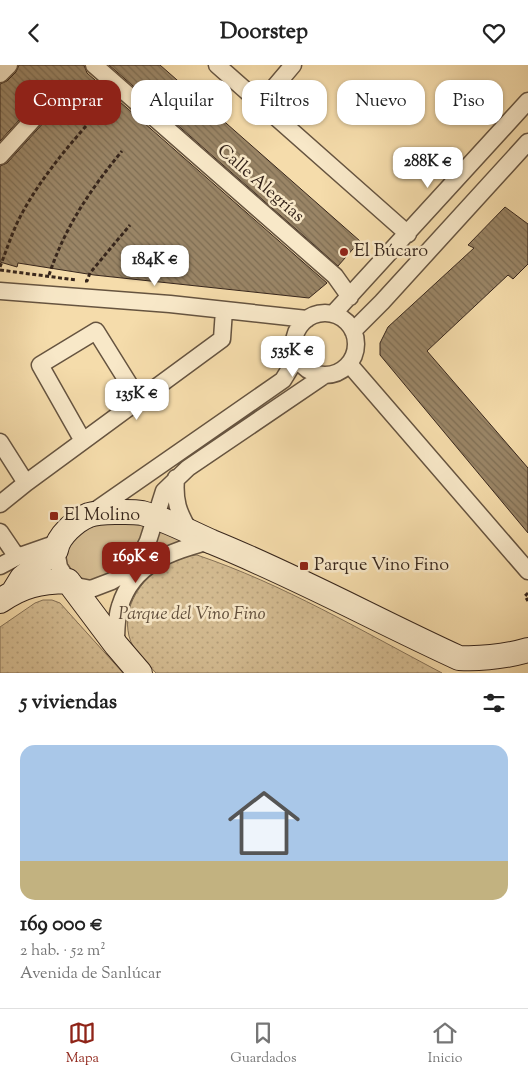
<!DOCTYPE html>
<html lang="es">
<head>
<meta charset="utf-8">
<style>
  body { margin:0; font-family:"Sorts Mill Goudy",serif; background:#f6f6f6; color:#222; height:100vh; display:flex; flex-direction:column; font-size:19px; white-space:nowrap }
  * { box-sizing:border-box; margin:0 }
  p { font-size:16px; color:#767676 }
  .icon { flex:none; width:28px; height:28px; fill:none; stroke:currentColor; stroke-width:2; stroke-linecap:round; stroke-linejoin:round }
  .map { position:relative; height:608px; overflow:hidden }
  .drawer { display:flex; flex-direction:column; background:#fff; flex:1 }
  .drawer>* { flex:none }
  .hud { position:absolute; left:15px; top:15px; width:499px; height:45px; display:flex; gap:10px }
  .price { position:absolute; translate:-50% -42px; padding:0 11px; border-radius:10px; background:#fff; color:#222; font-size:16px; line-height:32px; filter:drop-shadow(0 1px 2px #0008) }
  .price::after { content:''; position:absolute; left:50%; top:30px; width:15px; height:11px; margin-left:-8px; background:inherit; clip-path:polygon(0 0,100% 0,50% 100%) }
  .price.selected { background:#8f2418; color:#fff }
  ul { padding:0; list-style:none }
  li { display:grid; align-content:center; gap:10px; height:265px; padding:0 20px }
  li+li { border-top:1px solid #e0e0e0 }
  li span { display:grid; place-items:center; height:155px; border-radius:15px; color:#555 }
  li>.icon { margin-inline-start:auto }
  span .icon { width:90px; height:90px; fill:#fffc; stroke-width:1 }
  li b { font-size:21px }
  h2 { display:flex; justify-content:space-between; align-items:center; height:60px; padding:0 20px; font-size:21px }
  .chip { padding:0 18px; border-radius:15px; background:#fff; box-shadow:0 1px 4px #0004; font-size:18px; line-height:45px }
  .chip.selected { background:#8f2418; color:#fff }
  header { display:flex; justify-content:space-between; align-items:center; height:65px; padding:0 20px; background:#fff; font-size:22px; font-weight:700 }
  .dock { display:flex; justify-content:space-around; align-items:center; height:70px; border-top:1px solid #e0e0e0; background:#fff; font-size:14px; color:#767676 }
  .dock a { display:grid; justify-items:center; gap:2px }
  .dock .selected { color:#8f2418 }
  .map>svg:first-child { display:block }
</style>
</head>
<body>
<header><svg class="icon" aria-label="back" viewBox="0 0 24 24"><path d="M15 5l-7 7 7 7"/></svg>Doorstep<svg class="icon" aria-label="heart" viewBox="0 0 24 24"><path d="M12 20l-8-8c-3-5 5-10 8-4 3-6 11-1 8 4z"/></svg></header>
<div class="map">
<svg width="528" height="608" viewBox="0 0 528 608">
  <defs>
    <pattern id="park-dots" width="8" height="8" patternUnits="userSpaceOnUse" patternTransform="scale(1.25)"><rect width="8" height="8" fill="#d5bd93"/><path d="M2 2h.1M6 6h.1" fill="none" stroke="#b7a27e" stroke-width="1.8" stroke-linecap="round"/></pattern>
    <pattern id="building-back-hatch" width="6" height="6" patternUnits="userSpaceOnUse" patternTransform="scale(1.25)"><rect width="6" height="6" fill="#9a8566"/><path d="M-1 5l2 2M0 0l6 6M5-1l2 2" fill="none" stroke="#7e6d53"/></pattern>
  </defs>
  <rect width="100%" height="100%" fill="#f5dcab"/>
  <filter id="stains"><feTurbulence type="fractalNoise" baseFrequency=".004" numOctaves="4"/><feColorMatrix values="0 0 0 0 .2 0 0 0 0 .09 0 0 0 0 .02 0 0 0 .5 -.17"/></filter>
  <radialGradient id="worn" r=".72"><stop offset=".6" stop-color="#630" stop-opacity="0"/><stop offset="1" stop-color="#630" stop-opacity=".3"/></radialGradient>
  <!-- park -->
  <path fill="url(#park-dots)" stroke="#867258" d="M 197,490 C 283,519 362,566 442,608 L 156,608 C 147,598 132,585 129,571 C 122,541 141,515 164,500 C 168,497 173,493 177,491 C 183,489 191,491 197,490 Z
    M 43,535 L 52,535 L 60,538 L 123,608 L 0,608 L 0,562 L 35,538 Z"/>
  <!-- garden -->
  <path fill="#d5bd93" stroke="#867258" d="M 112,456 L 147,458 L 146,464 L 131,493 L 122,502 L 94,516 L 77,514 L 64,497 L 65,485 L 79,468 L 93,461 Z
    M 160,463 L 187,476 L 150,489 Z"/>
  <!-- building -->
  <path fill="url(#building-back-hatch)" stroke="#37261c" d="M 19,0 L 84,0 L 87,8 L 327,218 L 309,233 L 94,210 L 18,198 L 17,202 L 0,197 L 0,101 L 7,98 L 65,34 L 68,29 L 65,20 L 61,17 L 55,17 L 51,20 L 0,76 L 0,19 L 7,16 L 16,7 Z
    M 109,0 L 160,0 L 360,176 L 338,201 Z
    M 505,142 L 528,159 L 528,199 L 513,214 L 508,210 L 427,286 L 528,403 L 528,468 L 380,290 L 380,278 L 388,262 L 474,183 L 468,180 Z"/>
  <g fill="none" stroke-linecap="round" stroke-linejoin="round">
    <!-- street casing -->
    <g stroke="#665440" stroke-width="19">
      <path id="street" d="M 94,0 L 335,211 L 350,232
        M 217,0 L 408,169
        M 0,9 L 9,0
        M 261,38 L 293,0
        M 0,91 L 58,27
        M 0,226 L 170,239 L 307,254
        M294 279a31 31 0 1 1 62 0a31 31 0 1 1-62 0Z
        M 333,249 L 528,36
        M 353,266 L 382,237 L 528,77
        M 349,299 L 528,506
        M 83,376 L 40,300 L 96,266 L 139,335
        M 0,377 L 26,418
        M 176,413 C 174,436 178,447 190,467
        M 0,439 L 26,418 L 222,274 L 224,245
        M 93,447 L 283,315 L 297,292
        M 0,467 L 17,492
        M 56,485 L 59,502 L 68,516
        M 0,501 L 17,492 L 57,478
        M 71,520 L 91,524 L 112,516 L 135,502 L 148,476 L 164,426 L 188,403 L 325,310
        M 116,580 C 116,567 116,553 120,541 C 133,498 171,487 209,476"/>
    </g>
    <!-- secondary casing -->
    <g stroke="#37261c" stroke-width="26">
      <path id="secondary" d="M 14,526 L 22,513 L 56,485 C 58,471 76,455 89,450 C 98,447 131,446 142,448 C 166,454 189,467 212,477 C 296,511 376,555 459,593 C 483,594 504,592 528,585
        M 0,536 C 23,520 39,517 68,516 L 116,580 L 140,608"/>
    </g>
    <!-- path -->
    <path stroke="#37261c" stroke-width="3" stroke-dasharray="4 2.5" stroke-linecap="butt" d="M 0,202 C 6,186 11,171 18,156 C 41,110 77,71 111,33
      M 0,205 L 76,215
      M 49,210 C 65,162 90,125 122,86
      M 85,216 L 87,216 L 90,208 L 130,160
      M 528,528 L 525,531 L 528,536"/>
    <!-- street -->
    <use href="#street" stroke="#f8e8c8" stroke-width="16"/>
    <!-- secondary -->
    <use href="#secondary" stroke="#f8e8c8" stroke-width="24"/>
  </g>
  <!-- markers -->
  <g fill="#8f2418" stroke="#f8e8c8" stroke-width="2">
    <circle cx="344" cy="187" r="5"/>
    <rect x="49" y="446" width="10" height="10" rx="2.5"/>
    <rect x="299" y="496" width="10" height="10" rx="2.5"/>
  </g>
  <g text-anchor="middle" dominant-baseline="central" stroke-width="5" stroke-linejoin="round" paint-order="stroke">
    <!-- street labels -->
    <g font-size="18" fill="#37261c" stroke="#f8e8c8">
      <text transform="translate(260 119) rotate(41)">Calle Alegrías</text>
    </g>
    <!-- poi labels -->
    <g font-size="18" fill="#37261c" stroke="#f8e8c8" text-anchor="start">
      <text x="354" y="187">El Búcaro</text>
      <text x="64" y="451">El Molino</text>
      <text x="314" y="501">Parque Vino Fino</text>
    </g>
    <!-- park labels -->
    <g font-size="18" font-style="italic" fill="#5e4c3a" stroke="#f8e8c8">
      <text x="192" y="550">Parque del Vino Fino</text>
    </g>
  </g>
  <rect width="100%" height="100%" filter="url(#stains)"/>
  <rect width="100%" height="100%" fill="url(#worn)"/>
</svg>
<b class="price" style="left:428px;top:124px">288K €</b>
<b class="price" style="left:155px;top:222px">184K €</b>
<b class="price" style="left:293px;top:313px">535K €</b>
<b class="price" style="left:137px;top:356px">135K €</b>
<b class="price selected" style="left:136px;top:519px">169K €</b>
<div class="hud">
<a class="chip selected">Comprar</a>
<a class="chip">Alquilar</a>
<a class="chip">Filtros</a>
<a class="chip">Nuevo</a>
<a class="chip">Piso</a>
</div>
</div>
<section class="drawer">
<h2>5 viviendas<svg class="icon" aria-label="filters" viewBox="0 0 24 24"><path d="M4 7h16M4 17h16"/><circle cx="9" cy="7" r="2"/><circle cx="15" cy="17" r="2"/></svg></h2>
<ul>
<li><span style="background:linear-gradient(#a9c7e8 75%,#c2b280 0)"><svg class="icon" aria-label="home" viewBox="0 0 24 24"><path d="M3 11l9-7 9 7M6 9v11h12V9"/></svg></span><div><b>169 000 €</b><p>2 hab. · 52 m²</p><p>Avenida de Sanlúcar</p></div></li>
</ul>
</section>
<nav class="dock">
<a class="selected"><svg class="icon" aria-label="map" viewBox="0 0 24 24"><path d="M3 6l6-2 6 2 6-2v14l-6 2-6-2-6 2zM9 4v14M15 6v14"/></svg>Mapa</a>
<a><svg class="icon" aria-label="saved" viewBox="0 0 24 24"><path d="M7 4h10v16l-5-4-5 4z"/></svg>Guardados</a>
<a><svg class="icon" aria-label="home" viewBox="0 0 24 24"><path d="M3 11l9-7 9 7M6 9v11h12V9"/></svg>Inicio</a>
</nav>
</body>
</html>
